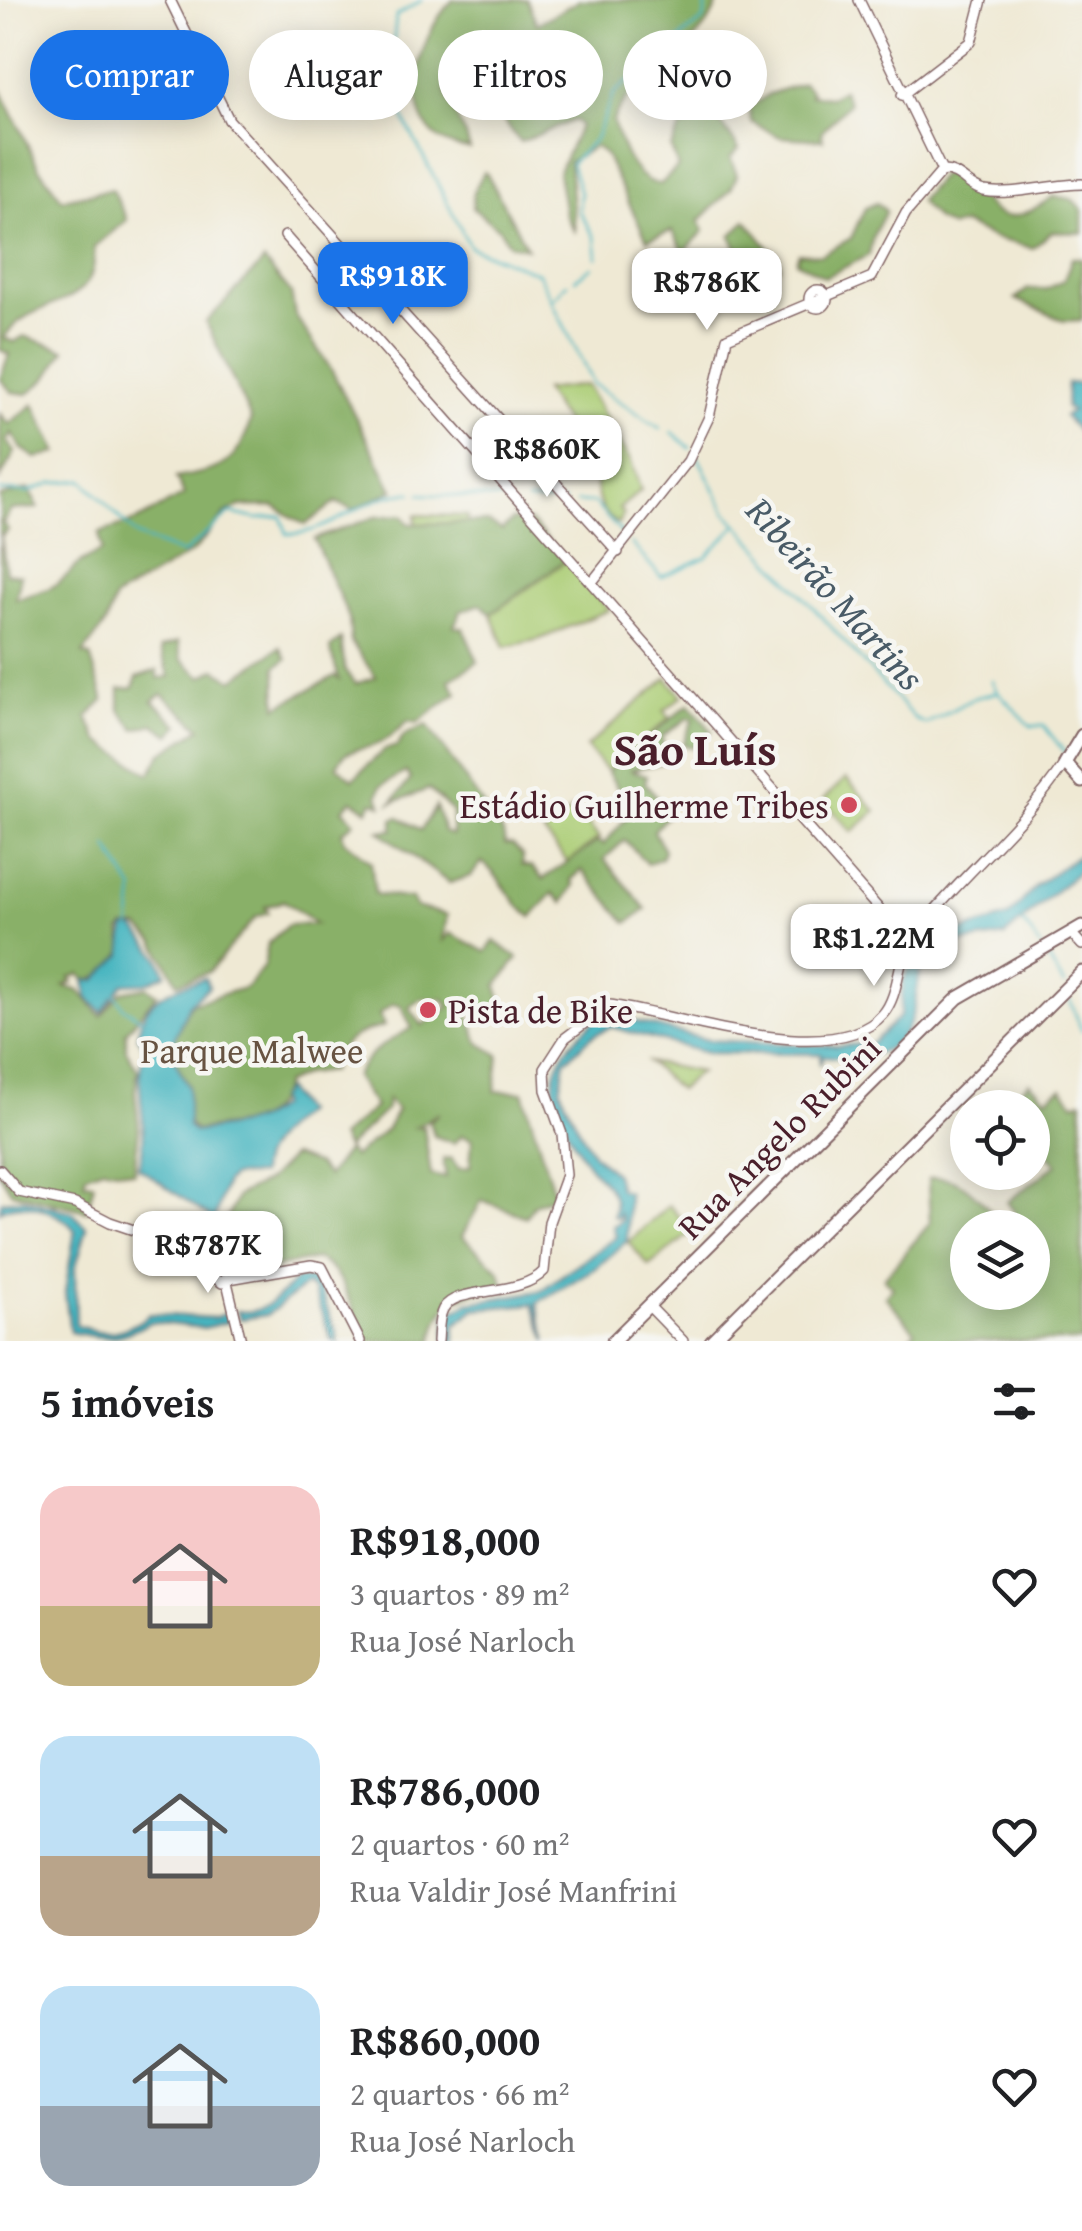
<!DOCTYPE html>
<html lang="pt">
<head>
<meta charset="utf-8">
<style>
  body { margin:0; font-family:"Gentium Book Plus",serif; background:#f2f2f2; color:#202124; height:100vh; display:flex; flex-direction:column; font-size:38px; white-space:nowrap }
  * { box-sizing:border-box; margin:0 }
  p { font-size:32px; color:#757577 }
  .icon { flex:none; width:55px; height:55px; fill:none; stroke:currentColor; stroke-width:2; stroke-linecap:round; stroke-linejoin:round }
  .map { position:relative; height:1341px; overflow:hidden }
  .drawer { display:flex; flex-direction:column; background:#fff; flex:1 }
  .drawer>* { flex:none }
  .top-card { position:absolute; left:30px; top:30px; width:1022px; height:90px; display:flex; gap:20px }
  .controls { position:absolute; left:950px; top:1090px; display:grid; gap:20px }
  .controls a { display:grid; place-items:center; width:100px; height:100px; border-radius:50%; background:#fff; box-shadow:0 5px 25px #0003; font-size:50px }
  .price { position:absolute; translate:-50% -85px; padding:0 22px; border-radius:20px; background:#fff; color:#222; font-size:32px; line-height:65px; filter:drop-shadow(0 2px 5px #0008) }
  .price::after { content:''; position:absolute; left:50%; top:60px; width:30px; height:22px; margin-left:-15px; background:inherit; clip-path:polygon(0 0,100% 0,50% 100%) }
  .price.on { background:#1a73e8; color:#fff }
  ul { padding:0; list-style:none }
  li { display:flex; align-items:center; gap:30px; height:250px; padding:0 40px }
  li span { display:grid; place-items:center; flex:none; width:280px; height:200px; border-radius:30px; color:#555 }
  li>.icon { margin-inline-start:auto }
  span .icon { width:120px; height:120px; fill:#fffc; stroke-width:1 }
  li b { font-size:42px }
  h2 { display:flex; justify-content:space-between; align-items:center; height:120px; padding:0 40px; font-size:42px }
  .tag { padding:0 35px; border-radius:45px; background:#fff; box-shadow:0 5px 25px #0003; font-size:35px; line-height:90px }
  .tag.on { background:#1a73e8; color:#fff }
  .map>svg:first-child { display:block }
</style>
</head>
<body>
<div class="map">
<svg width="1082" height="1341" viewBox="0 0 1082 1341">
  <rect width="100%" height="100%" fill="#f6f6f2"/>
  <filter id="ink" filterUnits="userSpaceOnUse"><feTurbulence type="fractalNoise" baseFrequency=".01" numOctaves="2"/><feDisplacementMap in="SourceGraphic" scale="20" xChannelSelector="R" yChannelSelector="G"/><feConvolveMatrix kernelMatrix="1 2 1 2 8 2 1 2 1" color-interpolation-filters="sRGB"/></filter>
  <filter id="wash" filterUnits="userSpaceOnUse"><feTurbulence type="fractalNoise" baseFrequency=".0048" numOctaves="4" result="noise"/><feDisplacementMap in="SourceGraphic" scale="40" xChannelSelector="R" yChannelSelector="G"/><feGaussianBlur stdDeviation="2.25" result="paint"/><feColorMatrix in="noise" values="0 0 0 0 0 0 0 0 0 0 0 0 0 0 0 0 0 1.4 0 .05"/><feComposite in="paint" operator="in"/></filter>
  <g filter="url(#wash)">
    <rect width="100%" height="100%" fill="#efe9d4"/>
    <!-- green -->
    <path fill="#accd76" stroke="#7b7650" stroke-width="2.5" d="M 586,385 L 631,462 L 641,490 L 619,509 L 624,514 L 618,524 C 589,507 602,485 589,460 C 576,436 558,414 544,390 Z
      M 416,515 L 467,516 L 467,523 L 416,526 Z
      M 567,560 L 609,610 L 540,639 L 505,647 L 491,614 Z
      M 667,678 L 682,696 L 664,711 L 670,718 L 607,771 L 586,747 Z
      M 846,778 L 876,811 L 852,832 L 823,800 Z
      M 575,808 L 599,838 L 568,863 L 544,833 Z
      M 648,1062 L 700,1072 L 678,1090 Z
      M 669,1205 L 692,1232 L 649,1266 L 628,1242 Z"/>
    <!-- forest -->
    <path fill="#89b067" stroke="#6a6849" stroke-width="2.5" fill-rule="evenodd" d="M 453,0 L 527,0 L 537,24 L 580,0 L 719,0 C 702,55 634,71 613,121 C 620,145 634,183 661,184 L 678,167 L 671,148 L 681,127 L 706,120 L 721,123 L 739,149 L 730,158 L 737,175 L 731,189 L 699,221 L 704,231 L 684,252 L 672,231 L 647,240 L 605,155 L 595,146 L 569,162 L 575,233 L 565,214 L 558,173 L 580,125 L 574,120 L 520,142 L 503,120 L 495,101 L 494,61 L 478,42 L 448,59 C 436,97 460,115 470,149 C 392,144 412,39 453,0 Z
      M 803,83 L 812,92 L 810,95 L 830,97 L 843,90 L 849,103 L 821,132 L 823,140 L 780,137 L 751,122 L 749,108 L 769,94 Z
      M 0,88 L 39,168 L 62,199 L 112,189 L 127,220 L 94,247 C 100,315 32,293 4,338 L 14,342 L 24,336 L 65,350 L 47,378 L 28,394 L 12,392 L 0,379 L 9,354 L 0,350 Z
      M 484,172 L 487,174 L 527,248 L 509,244 L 500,230 L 473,208 L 473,192 Z
      M 943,173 C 999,187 980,248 1054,196 L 1072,199 L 1082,210 L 1082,233 L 1052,232 L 1033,248 L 993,238 L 963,224 L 951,227 L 937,220 L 919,201 Z
      M 877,203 L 886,211 L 873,236 L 869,255 L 825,277 L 796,261 L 799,253 L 821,255 L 851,238 L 865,208 Z
      M 746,220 L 779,261 L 779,267 L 759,273 L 741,256 L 731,236 Z
      M 1072,258 L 1082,258 L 1082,320 L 1064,321 L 1015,299 L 1028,289 L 1047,289 L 1064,280 Z
      M 264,261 L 291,293 L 295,315 L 332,371 L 393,490 L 353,510 L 336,502 L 305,525 L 274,506 L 238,507 L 225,514 L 194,551 L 115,598 L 106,623 L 83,654 L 90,656 L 104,701 L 87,717 L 99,741 L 150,774 L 161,754 L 201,728 L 162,694 L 153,701 L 179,725 L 170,735 L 154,724 L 135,729 L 120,710 L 120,689 L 133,688 L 137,677 L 157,670 L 158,678 L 170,677 L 160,648 L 178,642 L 181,659 L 202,677 L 216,669 L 233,680 L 280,647 L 287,659 L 276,667 L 277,707 L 335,676 L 339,679 L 330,648 L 341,639 L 345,670 L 355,684 L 376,677 L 351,642 L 349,618 L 314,539 L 375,517 L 402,515 L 409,524 L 488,522 L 502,530 L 512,520 L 531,522 L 566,560 L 491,614 L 481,604 L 461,611 L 454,626 L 463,628 L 478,662 L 449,680 L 457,693 L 417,723 L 408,721 C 399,729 391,738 380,743 C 362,752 347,744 337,766 L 353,779 L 384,750 L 397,746 L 404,735 L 427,725 L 503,833 L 505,844 L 513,845 L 523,856 L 522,865 L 532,867 L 543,879 L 598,841 L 603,845 L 632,811 L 607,771 L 689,704 L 712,731 L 692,748 L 683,744 L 693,719 L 688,718 L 663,736 L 662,763 L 630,770 L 647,775 L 645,783 L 670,812 L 654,831 L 664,850 L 661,858 L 647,864 L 625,840 L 604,859 L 646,909 L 627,923 L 582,870 L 571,880 L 574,885 L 563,903 L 553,893 L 532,917 C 510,903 503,878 482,862 L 471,876 L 449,883 L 379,831 L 393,830 L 393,819 L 399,817 L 421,830 L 436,806 L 444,832 L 452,835 L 452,811 L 429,789 L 391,803 L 411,779 L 406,772 L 381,786 L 378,796 L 382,805 L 373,802 L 368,810 L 352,800 L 343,809 L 355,822 L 342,832 L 344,840 L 371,862 L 375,894 L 412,899 L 416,907 L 447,915 L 443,941 L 450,933 L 486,952 L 494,941 L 518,958 L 497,986 L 505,1014 L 498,1020 L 473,1002 L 468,1013 L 479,1043 L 499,1055 L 495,1091 L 523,1092 L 555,1196 L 534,1204 L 526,1217 L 482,1200 L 462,1236 L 500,1271 L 504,1288 C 462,1296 441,1294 433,1341 L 365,1341 C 354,1316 344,1267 315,1259 L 231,1276 L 206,1266 L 237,1196 L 267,1181 L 292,1156 L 316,1164 L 327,1176 L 347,1150 L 353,1157 L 387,1129 L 397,1110 L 387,1099 L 386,1110 L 346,1148 L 340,1137 L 375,1107 L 355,1077 C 368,1052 387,1041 412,1028 L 401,1006 L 393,1004 L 379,1014 L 384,1026 C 353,1035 341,1039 331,1071 L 305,1074 L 285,1083 C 271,1129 243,1122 195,1131 L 185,1121 L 188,1086 L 174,1058 L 175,1037 L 190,1004 L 247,987 L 264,966 L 268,943 L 288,925 L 316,924 L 284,901 L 265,907 L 268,913 L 256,917 L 209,972 L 178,983 L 154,941 L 139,927 L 124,927 L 121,932 L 124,949 C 117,964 103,980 85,980 L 81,974 L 70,978 L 73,982 L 64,986 L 80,991 L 101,1016 L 121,992 L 147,987 L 157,994 L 126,1032 L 126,1050 L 138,1070 L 135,1092 L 139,1129 L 134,1172 L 103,1168 L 86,1174 L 84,1182 L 94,1183 L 87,1211 L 11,1192 L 0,1174 L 0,497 L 29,489 L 38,508 L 11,510 L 3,523 L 8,530 L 1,536 L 6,573 L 21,575 L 16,599 C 45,590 54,591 74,568 C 81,560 94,557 102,550 L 99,533 L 136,521 L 184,495 L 176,478 C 222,469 237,467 251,419 L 206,322 ZM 421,999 L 444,999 L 449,1007 L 422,1025 L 409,1007 ZM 439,1113 L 429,1122 L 434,1136 L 454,1143 L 462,1135 L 472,1139 L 470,1167 L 459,1169 L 451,1158 L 443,1159 L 446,1178 L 431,1175 L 424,1127 L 416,1127 Z
      M 34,404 L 58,453 L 36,458 L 21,448 L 12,433 L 6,441 L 15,452 L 0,479 L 0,414 L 9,424 Z
      M 1029,1082 L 1046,1098 L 1062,1088 L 1074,1103 L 1082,1100 L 1082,1341 L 906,1341 L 915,1331 L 885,1296 L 893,1287 L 884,1278 L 930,1223 L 928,1179 C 963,1171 979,1201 1003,1223 L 1016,1214 L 1007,1202 L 1057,1164 L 1033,1139 L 1032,1108 L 1011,1107 L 1007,1103 ZM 968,1228 L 1032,1228 L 1032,1292 L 968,1292 Z"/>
    <!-- water -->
    <path fill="#47b5c0" stroke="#486a76" stroke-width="2.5" d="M 1067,383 L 1082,384 L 1082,436 L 1064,416 L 1072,411 L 1066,408 Z
      M 1082,852 L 1082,868 L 1005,936 L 934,947 C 916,969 919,988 913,1013 C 903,1056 860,1062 824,1056 L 820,1065 L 821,1054 L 706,1053 L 611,1027 L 593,1035 L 565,1061 L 560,1089 L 578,1127 L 593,1154 L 615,1174 L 619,1189 L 628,1193 L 627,1241 L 597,1267 L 537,1303 L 547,1341 L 533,1304 L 475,1309 L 455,1325 L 455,1341 L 445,1341 L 447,1315 L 468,1303 L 540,1291 L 616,1237 L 613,1226 L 622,1220 L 619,1213 L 618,1218 L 613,1216 C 621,1190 599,1181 587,1163 C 542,1094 537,1066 604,1013 L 708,1040 L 838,1046 L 872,1043 L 900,1016 L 903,980 L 926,934 L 952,934 L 1008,917 L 1037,885 Z
      M 125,928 L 135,928 L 158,956 L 166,974 L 147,983 L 123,984 L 102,1012 L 88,998 L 85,980 L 96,980 L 122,955 Z
      M 205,978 L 209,987 L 189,1004 L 175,1037 L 174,1058 L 188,1087 L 188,1127 L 194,1132 C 226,1126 256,1127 279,1106 L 278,1098 L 285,1089 L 303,1112 C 283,1130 260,1147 260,1175 L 233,1176 L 226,1182 L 214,1220 L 138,1167 C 153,1128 130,1086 145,1050 L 137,1036 C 144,996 170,989 205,978 Z
      M 24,1199 L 72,1212 L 87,1228 L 75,1269 L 76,1325 C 106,1337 124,1334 150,1314 L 214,1318 L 229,1312 L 231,1321 L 204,1328 L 150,1322 C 118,1341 107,1339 70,1332 L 65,1292 L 75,1231 C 62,1211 20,1197 0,1211 L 2,1201 Z
      M 316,1278 L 339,1341 L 331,1339 L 313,1290 L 306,1285 L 267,1315 L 240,1319 L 237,1311 C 262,1316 280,1296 296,1279 Z"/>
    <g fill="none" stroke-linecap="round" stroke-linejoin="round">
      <!-- stream -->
      <path stroke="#47b5c0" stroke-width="2.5" d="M 422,0 L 396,16 L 389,90 L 467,241 L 470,247 L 538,273 L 593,384 L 661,429
        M 597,258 L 595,238 L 579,211 L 580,193 L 571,163 L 595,139 L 614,93 L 704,19 L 707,0
        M 575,279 L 592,267
        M 552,300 L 567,283
        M 672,432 L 690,448
        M 696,453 L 726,512 L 916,720 L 926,724 L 974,698 L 998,692 L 1031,726 L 1044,726 L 1067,755
        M 51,483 L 83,480 L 137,536 L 183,554 L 230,513 L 258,519 L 281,516 L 287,534 C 333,535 366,491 412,493
        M 0,491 L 27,492 L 48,485
        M 419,494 L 505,499
        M 527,501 L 565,502
        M 577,502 L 594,503 L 624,536
        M 631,543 L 661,577 L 706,557 L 736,526
        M 992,681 L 997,692
        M 108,847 L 134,890 L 130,928
        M 1023,922 L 1041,947
        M 1045,953 L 1064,985
        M 114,993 L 124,1008 L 141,1019
        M 1068,995 L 1082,1031"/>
    </g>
  </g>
  <g filter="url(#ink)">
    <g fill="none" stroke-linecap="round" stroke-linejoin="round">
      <!-- secondary casing -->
      <g stroke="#846666" stroke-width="12">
        <path id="secondary" d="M 170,0 L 229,120 L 618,552
          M 859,0 L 942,171
          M 902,95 L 971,42 L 982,0
          M 942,171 C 960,170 967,187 984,191 C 1009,196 1054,184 1082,184
          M 285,236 L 908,942
          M809 299a9 9 0 1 1 18 0a9 9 0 1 1-18 0Z
          M 592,582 L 688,461 L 709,417 L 727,338 L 872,277 L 906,213 L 942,171
          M 1073,935 L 1082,945
          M 0,1170 L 19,1192 L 75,1204 L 110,1222 L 166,1241 L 222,1283
          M 226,1278 L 241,1341
          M 229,1279 L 311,1265 L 322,1267 L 360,1341
          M 649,1306 L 683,1341
          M 438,1341 C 439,1331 438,1318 443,1309 C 456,1285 519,1298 544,1271 L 549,1222 L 566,1175 L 562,1134 L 546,1090 L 545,1069 L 565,1038 L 609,1005 C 673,1013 834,1072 883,1014 C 901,993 896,957 913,936 C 961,875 1022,828 1065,763"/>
      </g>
      <!-- primary casing -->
      <g stroke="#846666" stroke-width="15">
        <path id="primary" d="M 1082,735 L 1065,763 L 1082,782
          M 613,1341 L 958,998 L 1082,926
          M 711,1341 L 1082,972"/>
      </g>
      <!-- secondary -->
      <use href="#secondary" stroke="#fff" stroke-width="9"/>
      <!-- primary -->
      <use href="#primary" stroke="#fff" stroke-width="11"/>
    </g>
  </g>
  <!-- markers -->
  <g fill="#d1495b" stroke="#f6f6f2" stroke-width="4">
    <circle cx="849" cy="805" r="10"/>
    <circle cx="428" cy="1010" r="10"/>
  </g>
  <g text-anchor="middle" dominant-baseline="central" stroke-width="9" stroke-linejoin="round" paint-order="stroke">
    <!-- poi labels -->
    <g font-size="35" fill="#4a1f2b" stroke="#f6f6f2" text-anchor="end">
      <text x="829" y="805">Estádio Guilherme Tribes</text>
      <text x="448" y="1010" text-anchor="start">Pista de Bike</text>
    </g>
    <!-- park labels -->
    <g font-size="35" fill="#675342" stroke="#f6f6f2">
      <text x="252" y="1050">Parque Malwee</text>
    </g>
    <!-- street labels -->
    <g font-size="35" fill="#4a1f2b" stroke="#f6f6f2">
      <text transform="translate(779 1137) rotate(-45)">Rua Angelo Rubini</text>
    </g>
    <!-- water labels -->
    <g font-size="38" font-style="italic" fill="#495b67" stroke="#f6f6f2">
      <text transform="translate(836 593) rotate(48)">Ribeirão Martins</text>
    </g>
    <!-- district labels -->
    <g font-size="45" font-weight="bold" fill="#4a1f2b" stroke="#f6f6f2">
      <text x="695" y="748">São Luís</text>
    </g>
  </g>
</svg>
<div class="controls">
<a><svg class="icon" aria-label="locate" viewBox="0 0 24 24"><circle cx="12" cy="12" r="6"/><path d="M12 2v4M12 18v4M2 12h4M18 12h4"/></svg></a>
<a><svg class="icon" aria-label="layers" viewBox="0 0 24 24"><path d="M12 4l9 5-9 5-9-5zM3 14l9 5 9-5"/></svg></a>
</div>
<b class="price on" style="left:393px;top:327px">R$918K</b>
<b class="price" style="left:707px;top:333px">R$786K</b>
<b class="price" style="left:547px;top:500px">R$860K</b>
<b class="price" style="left:874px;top:989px">R$1.22M</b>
<b class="price" style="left:208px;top:1296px">R$787K</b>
<div class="top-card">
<a class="tag on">Comprar</a>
<a class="tag">Alugar</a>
<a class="tag">Filtros</a>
<a class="tag">Novo</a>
</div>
</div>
<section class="drawer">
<h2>5 imóveis<svg class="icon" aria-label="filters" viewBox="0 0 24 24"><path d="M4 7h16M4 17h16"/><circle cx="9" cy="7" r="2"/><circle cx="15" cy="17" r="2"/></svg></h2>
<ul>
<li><span style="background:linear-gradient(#f6c9c9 60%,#c2b280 0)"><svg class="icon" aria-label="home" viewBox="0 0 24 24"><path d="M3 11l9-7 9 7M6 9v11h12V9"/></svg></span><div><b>R$918,000</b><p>3 quartos · 89 m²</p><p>Rua José Narloch</p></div><svg class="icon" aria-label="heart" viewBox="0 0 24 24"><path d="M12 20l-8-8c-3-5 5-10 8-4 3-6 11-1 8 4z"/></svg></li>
<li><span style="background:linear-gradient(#bfe0f5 60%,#b9a48a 0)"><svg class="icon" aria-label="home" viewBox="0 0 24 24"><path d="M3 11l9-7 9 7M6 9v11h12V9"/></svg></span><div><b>R$786,000</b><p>2 quartos · 60 m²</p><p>Rua Valdir José Manfrini</p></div><svg class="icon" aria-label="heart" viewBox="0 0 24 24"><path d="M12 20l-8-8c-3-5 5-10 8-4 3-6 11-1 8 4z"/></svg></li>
<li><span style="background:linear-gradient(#bfe0f5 60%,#9aa5b1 0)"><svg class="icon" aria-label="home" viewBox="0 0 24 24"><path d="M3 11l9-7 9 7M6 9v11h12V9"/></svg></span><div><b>R$860,000</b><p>2 quartos · 66 m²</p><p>Rua José Narloch</p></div><svg class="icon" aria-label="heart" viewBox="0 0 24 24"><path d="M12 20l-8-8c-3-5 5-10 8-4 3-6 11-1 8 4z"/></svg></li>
</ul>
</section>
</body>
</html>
